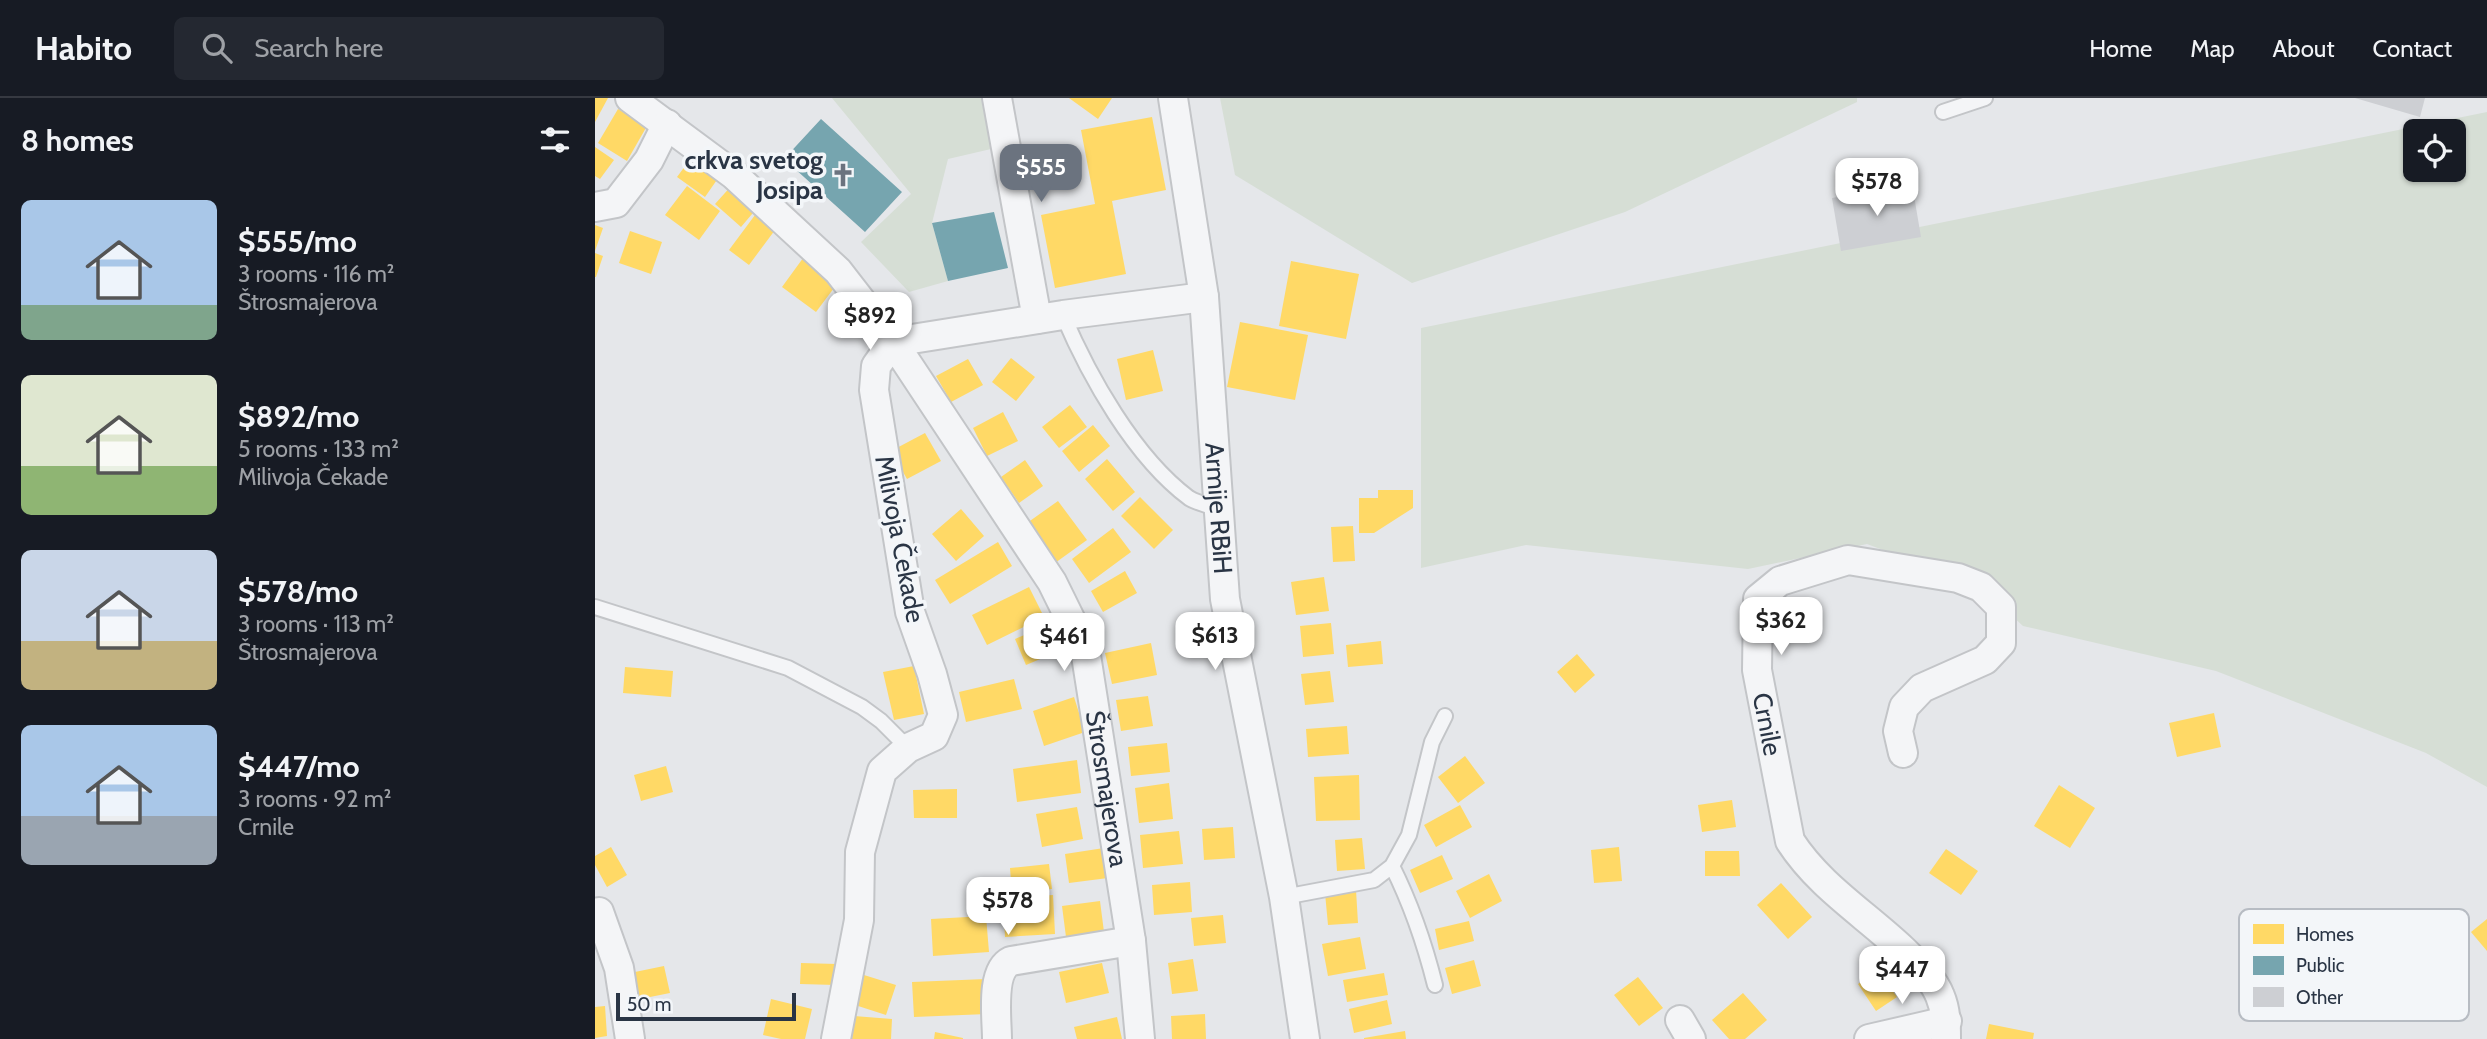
<!DOCTYPE html>
<html lang="en">
<head>
<meta charset="utf-8">
<style>
  body { margin:0; font-family:Cabin,sans-serif; background:#242831; color:#f1f3f6; height:100vh; display:flex; flex-direction:column; font-size:26px; white-space:nowrap }
  * { box-sizing:border-box; margin:0 }
  p { font-size:23px; color:#9ea1a6 }
  .icon { flex:none; width:38px; height:38px; fill:none; stroke:currentColor; stroke-width:2; stroke-linecap:round; stroke-linejoin:round }
  .map { position:relative; flex:1; overflow:hidden }
  .panel { display:flex; flex-direction:column; background:#171b24; width:595px }
  .panel>* { flex:none }
  .tools { position:absolute; left:1808px; top:21px; display:grid; gap:14px }
  .tools a { display:grid; place-items:center; width:63px; height:63px; border-radius:10px; background:#171b24; box-shadow:0 2px 5px #0004; font-size:35px }
  .scale { position:absolute; left:21px; bottom:18px; width:180px; box-sizing:border-box; padding-left:7px; border:4px solid #2a3545; border-top:0; font-size:19px; line-height:24px; white-space:nowrap; color:#2a3545; -webkit-text-stroke:5px #f3f6f9; paint-order:stroke }
  .price { position:absolute; translate:-50% -60px; padding:0 16px; border-radius:14px; background:#fff; color:#222; font-size:23px; line-height:46px; filter:drop-shadow(0 2px 4px #0008) }
  .price::after { content:''; position:absolute; left:50%; top:42px; width:21px; height:16px; margin-left:-10px; background:inherit; clip-path:polygon(0 0,100% 0,50% 100%) }
  .price.selected { background:#6b737f; color:#fff }
  ul { padding:0; list-style:none }
  li { display:flex; align-items:center; gap:21px; height:175px; padding:0 21px }
  li span { display:grid; place-items:center; flex:none; width:196px; height:140px; border-radius:10px; color:#555 }
  li>.icon { margin-inline-start:auto }
  span .icon { width:84px; height:84px; fill:#fffc; stroke-width:1 }
  li b { font-size:30px }
  h2 { display:flex; justify-content:space-between; align-items:center; height:84px; padding:0 21px; font-size:30px }
  header { display:flex; align-items:center; gap:42px; box-sizing:border-box; height:98px; padding:0 35px; background:#171b24; border-bottom:2px solid #363941 }
  header strong { font-size:33px }
  nav { display:flex; gap:38px; margin-inline-start:auto; font-size:24px }
  .search { width:490px; height:63px; background:#242831; display:flex; align-items:center; gap:18px; box-sizing:border-box; padding:0 24px; border-radius:10px; color:#9ea1a6; font-size:26px }
  main { display:flex; flex:1; min-height:0 }
  .map>svg:first-child { display:block }
</style>
</head>
<body>
<header>
<strong>Habito</strong>
<div class="search"><svg class="icon" aria-label="search" viewBox="0 0 24 24"><circle cx="10" cy="10" r="6"/><path d="M15 15l6 6"/></svg>Search here</div>
<nav><a>Home</a><a>Map</a><a>About</a><a>Contact</a></nav>
</header>
<main>
<section class="panel">
<h2>8 homes<svg class="icon" aria-label="filters" viewBox="0 0 24 24"><path d="M4 7h16M4 17h16"/><circle cx="9" cy="7" r="2"/><circle cx="15" cy="17" r="2"/></svg></h2>
<ul>
<li><span style="background:linear-gradient(#a9c7e8 75%,#7fa58c 0)"><svg class="icon" aria-label="home" viewBox="0 0 24 24"><path d="M3 11l9-7 9 7M6 9v11h12V9"/></svg></span><div><b>$555/mo</b><p>3 rooms · 116 m²</p><p>Štrosmajerova</p></div></li>
<li><span style="background:linear-gradient(#dfe7d0 65%,#8fb573 0)"><svg class="icon" aria-label="home" viewBox="0 0 24 24"><path d="M3 11l9-7 9 7M6 9v11h12V9"/></svg></span><div><b>$892/mo</b><p>5 rooms · 133 m²</p><p>Milivoja Čekade</p></div></li>
<li><span style="background:linear-gradient(#c9d6e8 65%,#c2b280 0)"><svg class="icon" aria-label="home" viewBox="0 0 24 24"><path d="M3 11l9-7 9 7M6 9v11h12V9"/></svg></span><div><b>$578/mo</b><p>3 rooms · 113 m²</p><p>Štrosmajerova</p></div></li>
<li><span style="background:linear-gradient(#a9c7e8 65%,#9aa5b1 0)"><svg class="icon" aria-label="home" viewBox="0 0 24 24"><path d="M3 11l9-7 9 7M6 9v11h12V9"/></svg></span><div><b>$447/mo</b><p>3 rooms · 92 m²</p><p>Crnile</p></div></li>
</ul>
</section>
<div class="map">
<svg width="1892" height="941" viewBox="0 0 1892 941">
  <rect width="100%" height="100%" fill="#e5e7ea"/>
  <!-- green -->
  <path fill="#d6ded5" fill-rule="evenodd" d="M 237,0 L 386,0 L 396,51 L 353,61 L 337,125 L 353,183 L 314,194 L 266,144 L 316,96 Z
    M 625,0 L 1262,0 L 1262,4 L 1030,114 L 817,185 L 640,77 Z
    M 1892,14 L 1892,689 L 1831,655 L 1621,573 L 1428,528 L 1386,489 L 1272,446 L 1153,471 L 931,447 L 826,470 L 826,230 ZM 1820,33 L 1858,33 L 1858,72 L 1820,72 Z"/>
  <!-- homes -->
  <path fill="#ffd966" d="M 0,0 L 13,0 L 0,24 Z
    M 474,0 L 517,0 L 503,21 Z
    M 23,11 L 52,28 L 32,63 L 3,45 Z
    M 557,19 L 571,92 L 517,103 L 531,176 L 460,190 L 446,117 L 500,106 L 486,32 Z
    M 0,49 L 19,62 L 5,81 L 0,78 Z
    M 99,56 L 126,76 L 110,99 L 82,79 Z
    M 138,86 L 163,109 L 146,129 L 120,106 Z
    M 92,88 L 125,113 L 104,142 L 70,117 Z
    M 160,117 L 180,132 L 154,167 L 134,152 Z
    M 0,127 L 8,130 L 0,153 Z
    M 35,133 L 67,144 L 56,176 L 24,165 Z
    M 0,155 L 8,158 L 1,179 L 0,179 Z
    M 211,156 L 245,182 L 221,214 L 187,189 Z
    M 696,163 L 764,176 L 751,241 L 684,228 Z
    M 645,224 L 713,237 L 700,302 L 632,289 Z
    M 558,252 L 568,293 L 531,302 L 522,261 Z
    M 416,260 L 440,279 L 421,303 L 397,284 Z
    M 373,261 L 388,287 L 356,304 L 341,278 Z
    M 475,307 L 492,329 L 464,350 L 447,329 Z
    M 408,314 L 423,343 L 392,358 L 378,330 Z
    M 498,327 L 515,348 L 484,374 L 467,353 Z
    M 330,335 L 346,363 L 312,381 L 296,353 Z
    M 512,361 L 540,394 L 518,413 L 490,381 Z
    M 430,362 L 448,388 L 424,405 L 406,379 Z
    M 783,392 L 818,392 L 818,410 L 779,435 L 764,435 L 764,400 L 783,400 Z
    M 545,399 L 578,432 L 559,451 L 526,418 Z
    M 463,403 L 492,442 L 460,465 L 432,425 Z
    M 366,411 L 389,438 L 361,463 L 337,436 Z
    M 758,428 L 760,463 L 738,464 L 736,429 Z
    M 518,430 L 536,454 L 494,485 L 477,461 Z
    M 403,444 L 417,468 L 355,506 L 340,482 Z
    M 530,473 L 542,495 L 508,514 L 496,493 Z
    M 729,479 L 734,513 L 701,517 L 696,484 Z
    M 434,489 L 449,519 L 392,547 L 377,517 Z
    M 458,525 L 469,551 L 431,567 L 420,541 Z
    M 736,525 L 739,556 L 708,559 L 705,528 Z
    M 786,543 L 788,566 L 753,569 L 751,547 Z
    M 556,545 L 562,577 L 517,586 L 510,555 Z
    M 982,556 L 1000,577 L 980,595 L 962,574 Z
    M 319,568 L 329,616 L 299,622 L 288,574 Z
    M 30,569 L 78,573 L 76,599 L 28,595 Z
    M 735,573 L 739,604 L 710,607 L 706,576 Z
    M 419,581 L 427,611 L 371,624 L 364,594 Z
    M 553,598 L 558,628 L 526,633 L 521,602 Z
    M 479,599 L 490,634 L 449,648 L 438,613 Z
    M 1619,615 L 1626,649 L 1582,659 L 1574,625 Z
    M 752,628 L 754,656 L 713,659 L 711,631 Z
    M 572,645 L 575,674 L 536,678 L 533,649 Z
    M 870,658 L 890,685 L 863,705 L 843,679 Z
    M 482,662 L 486,695 L 422,704 L 418,671 Z
    M 71,668 L 78,694 L 46,703 L 39,677 Z
    M 764,677 L 765,722 L 721,723 L 719,679 Z
    M 574,685 L 578,721 L 544,725 L 540,690 Z
    M 1464,687 L 1500,710 L 1475,750 L 1439,728 Z
    M 362,691 L 362,720 L 319,720 L 318,692 Z
    M 1137,702 L 1141,729 L 1107,734 L 1103,707 Z
    M 865,707 L 877,729 L 841,749 L 829,727 Z
    M 482,709 L 488,741 L 447,749 L 441,716 Z
    M 638,729 L 640,760 L 609,762 L 607,731 Z
    M 584,733 L 588,766 L 548,770 L 545,737 Z
    M 767,740 L 770,771 L 742,773 L 740,742 Z
    M 16,749 L 32,777 L 12,789 L 0,767 L 0,758 Z
    M 1024,749 L 1027,783 L 999,785 L 996,752 Z
    M 509,750 L 513,780 L 474,785 L 470,756 Z
    M 1351,751 L 1383,773 L 1366,797 L 1334,775 Z
    M 1110,753 L 1144,753 L 1145,778 L 1110,778 Z
    M 847,757 L 858,781 L 825,795 L 815,772 Z
    M 454,766 L 457,791 L 417,795 L 415,770 Z
    M 894,776 L 907,803 L 875,820 L 861,793 Z
    M 595,784 L 597,814 L 559,817 L 557,787 Z
    M 1186,785 L 1217,819 L 1193,841 L 1162,807 Z
    M 761,792 L 763,825 L 733,827 L 730,795 Z
    M 458,797 L 460,836 L 410,839 L 408,800 Z
    M 505,803 L 509,834 L 471,839 L 467,808 Z
    M 628,817 L 631,845 L 599,848 L 596,820 Z
    M 391,818 L 394,854 L 338,858 L 336,821 Z
    M 1892,821 L 1892,853 L 1876,834 Z
    M 874,823 L 879,843 L 844,852 L 840,831 Z
    M 765,839 L 771,871 L 733,878 L 727,846 Z
    M 598,861 L 603,893 L 577,896 L 573,865 Z
    M 879,862 L 886,888 L 857,896 L 850,870 Z
    M 206,865 L 242,866 L 241,887 L 205,886 Z
    M 507,865 L 514,895 L 471,905 L 464,874 Z
    M 69,868 L 75,895 L 40,902 L 35,875 Z
    M 1283,872 L 1302,899 L 1281,913 L 1263,886 Z
    M 789,875 L 793,897 L 752,904 L 748,882 Z
    M 269,877 L 301,887 L 291,917 L 260,907 Z
    M 1043,879 L 1068,910 L 1044,928 L 1019,897 Z
    M 391,881 L 392,916 L 319,919 L 317,884 Z
    M 1148,895 L 1172,922 L 1150,941 L 1134,941 L 1117,922 Z
    M 176,901 L 217,911 L 210,941 L 186,941 L 168,937 Z
    M 792,902 L 797,926 L 759,935 L 754,911 Z
    M 10,908 L 12,938 L 0,940 L 0,909 Z
    M 610,916 L 611,941 L 577,941 L 576,918 Z
    M 259,918 L 297,921 L 296,941 L 257,941 Z
    M 522,919 L 527,941 L 482,941 L 479,929 Z
    M 1394,926 L 1439,935 L 1438,941 L 1391,941 Z
    M 810,933 L 811,941 L 769,941 L 769,940 Z
    M 340,934 L 368,940 L 368,941 L 339,941 Z"/>
  <!-- public -->
  <path fill="#76a5af" d="M 226,21 L 307,94 L 270,134 L 189,61 Z
    M 399,114 L 413,170 L 353,183 L 337,125 Z"/>
  <!-- building -->
  <path fill="#cdcfd3" d="M 1760,0 L 1830,0 L 1825,19 Z
    M 1317,86 L 1326,139 L 1246,153 L 1237,100 Z"/>
  <g fill="none" stroke-linecap="round" stroke-linejoin="round">
    <!-- service casing -->
    <g stroke="#c3c5c8" stroke-width="18">
      <path id="service" d="M 1348,14 L 1390,0
        M 468,217 C 494,278 539,359 594,400 C 602,405 615,408 624,411
        M 0,509 L 193,570 L 267,609 L 286,623 L 313,650
        M 797,768 C 817,808 829,843 840,887
        M 689,799 L 779,782 L 797,768 L 814,737 L 837,644 L 850,618"/>
    </g>
    <!-- minor casing -->
    <g stroke="#c3c5c8" stroke-width="32">
      <g id="minor">
        <path d="M 35,0 L 139,77 L 243,173 L 298,244 L 468,217 L 609,199"/>
        <path d="M 402,0 L 442,221"/>
        <path id="s1" d="M 578,0 L 609,199 L 630,501 L 689,799 L 710,941"/>
        <path d="M 0,109 L 21,105 L 54,62 L 72,26"/>
        <path id="s2" d="M 1308,655 L 1303,633 L 1309,609 L 1327,590 L 1390,562 L 1406,545 L 1406,509 L 1386,489 L 1363,480 L 1253,462 L 1185,483 L 1163,501 L 1162,572 L 1195,743 C 1224,788 1270,816 1308,852 C 1322,866 1338,880 1345,898 C 1351,912 1351,927 1351,941"/>
        <path d="M 4,814 L 24,870 L 35,941"/>
        <path d="M 1085,922 L 1096,941"/>
        <path id="s3" d="M 241,941 L 264,822 L 265,754 L 287,673 L 313,650 L 339,638 L 348,617 L 337,576 L 315,514 L 279,292 L 281,268 L 298,244 L 457,484 L 490,551 L 536,843 L 545,941"/>
        <path d="M 402,941 C 402,920 395,873 416,863 L 536,843"/>
        <path d="M 1274,941 L 1352,923"/>
      </g>
    </g>
    <!-- service -->
    <use href="#service" stroke="#f4f5f7" stroke-width="14"/>
    <!-- minor -->
    <use href="#minor" stroke="#f4f5f7" stroke-width="28"/>
  </g>
  <!-- icons -->
  <defs>
    <g id="church-bare" transform="scale(1.89)"><path d="M-1.2-6h2.4v3.5h3.3v2.4h-3.3V6h-2.4V-.1h-3.3v-2.4h3.3Z" fill="#6b737f" stroke="#f3f6f9" stroke-width="2.5" paint-order="stroke"/></g>
  </defs>
  <g fill-rule="evenodd">
    <use href="#church-bare" x="248" y="77"/>
  </g>
  <g text-anchor="middle" dominant-baseline="central" stroke-width="7" stroke-linejoin="round" paint-order="stroke">
    <!-- poi labels -->
    <g font-size="26" font-weight="bold" fill="#2a3545" stroke="#f3f6f9" text-anchor="end">
      <text x="228" y="62">crkva svetog<tspan x="228" dy="30">Josipa</tspan></text>
    </g>
    <!-- street labels -->
    <g font-size="26" fill="#2a3545" stroke="#f3f6f9">
      <text stroke="none"><textPath href="#s1" startOffset="413">Armije RBiH</textPath></text>
      <text transform="translate(305 441) rotate(79)">Milivoja Čekade</text>
      <text stroke="none"><textPath href="#s2" startOffset="592">Crnile</textPath></text>
      <text stroke="none"><textPath href="#s3" startOffset="1250">Štrosmajerova</textPath></text>
    </g>
  </g>
  <!-- legend -->
  <rect x="1644" y="811" width="230" height="112" rx="10" fill="#f3f6f9" stroke="#b7bcc3" stroke-width="2"/>
  <rect x="1658" y="826" width="31" height="20" fill="#ffd966"/>
  <rect x="1658" y="858" width="31" height="19" fill="#76a5af"/>
  <rect x="1658" y="889" width="31" height="20" fill="#cdcfd3"/>
  <g font-size="19" fill="#2a3545">
    <text x="1701" y="843">Homes</text>
    <text x="1701" y="874">Public</text>
    <text x="1701" y="906">Other</text>
  </g>
</svg>
<div class="tools">
<a><svg class="icon" aria-label="locate" viewBox="0 0 24 24"><circle cx="12" cy="12" r="6"/><path d="M12 2v4M12 18v4M2 12h4M18 12h4"/></svg></a>
</div>
<div class="scale">50 m</div>
<b class="price selected" style="left:446px;top:106px">$555</b>
<b class="price" style="left:1282px;top:120px">$578</b>
<b class="price" style="left:275px;top:254px">$892</b>
<b class="price" style="left:1186px;top:559px">$362</b>
<b class="price" style="left:620px;top:574px">$613</b>
<b class="price" style="left:469px;top:575px">$461</b>
<b class="price" style="left:413px;top:839px">$578</b>
<b class="price" style="left:1307px;top:908px">$447</b>
</div>
</main>
</body>
</html>
